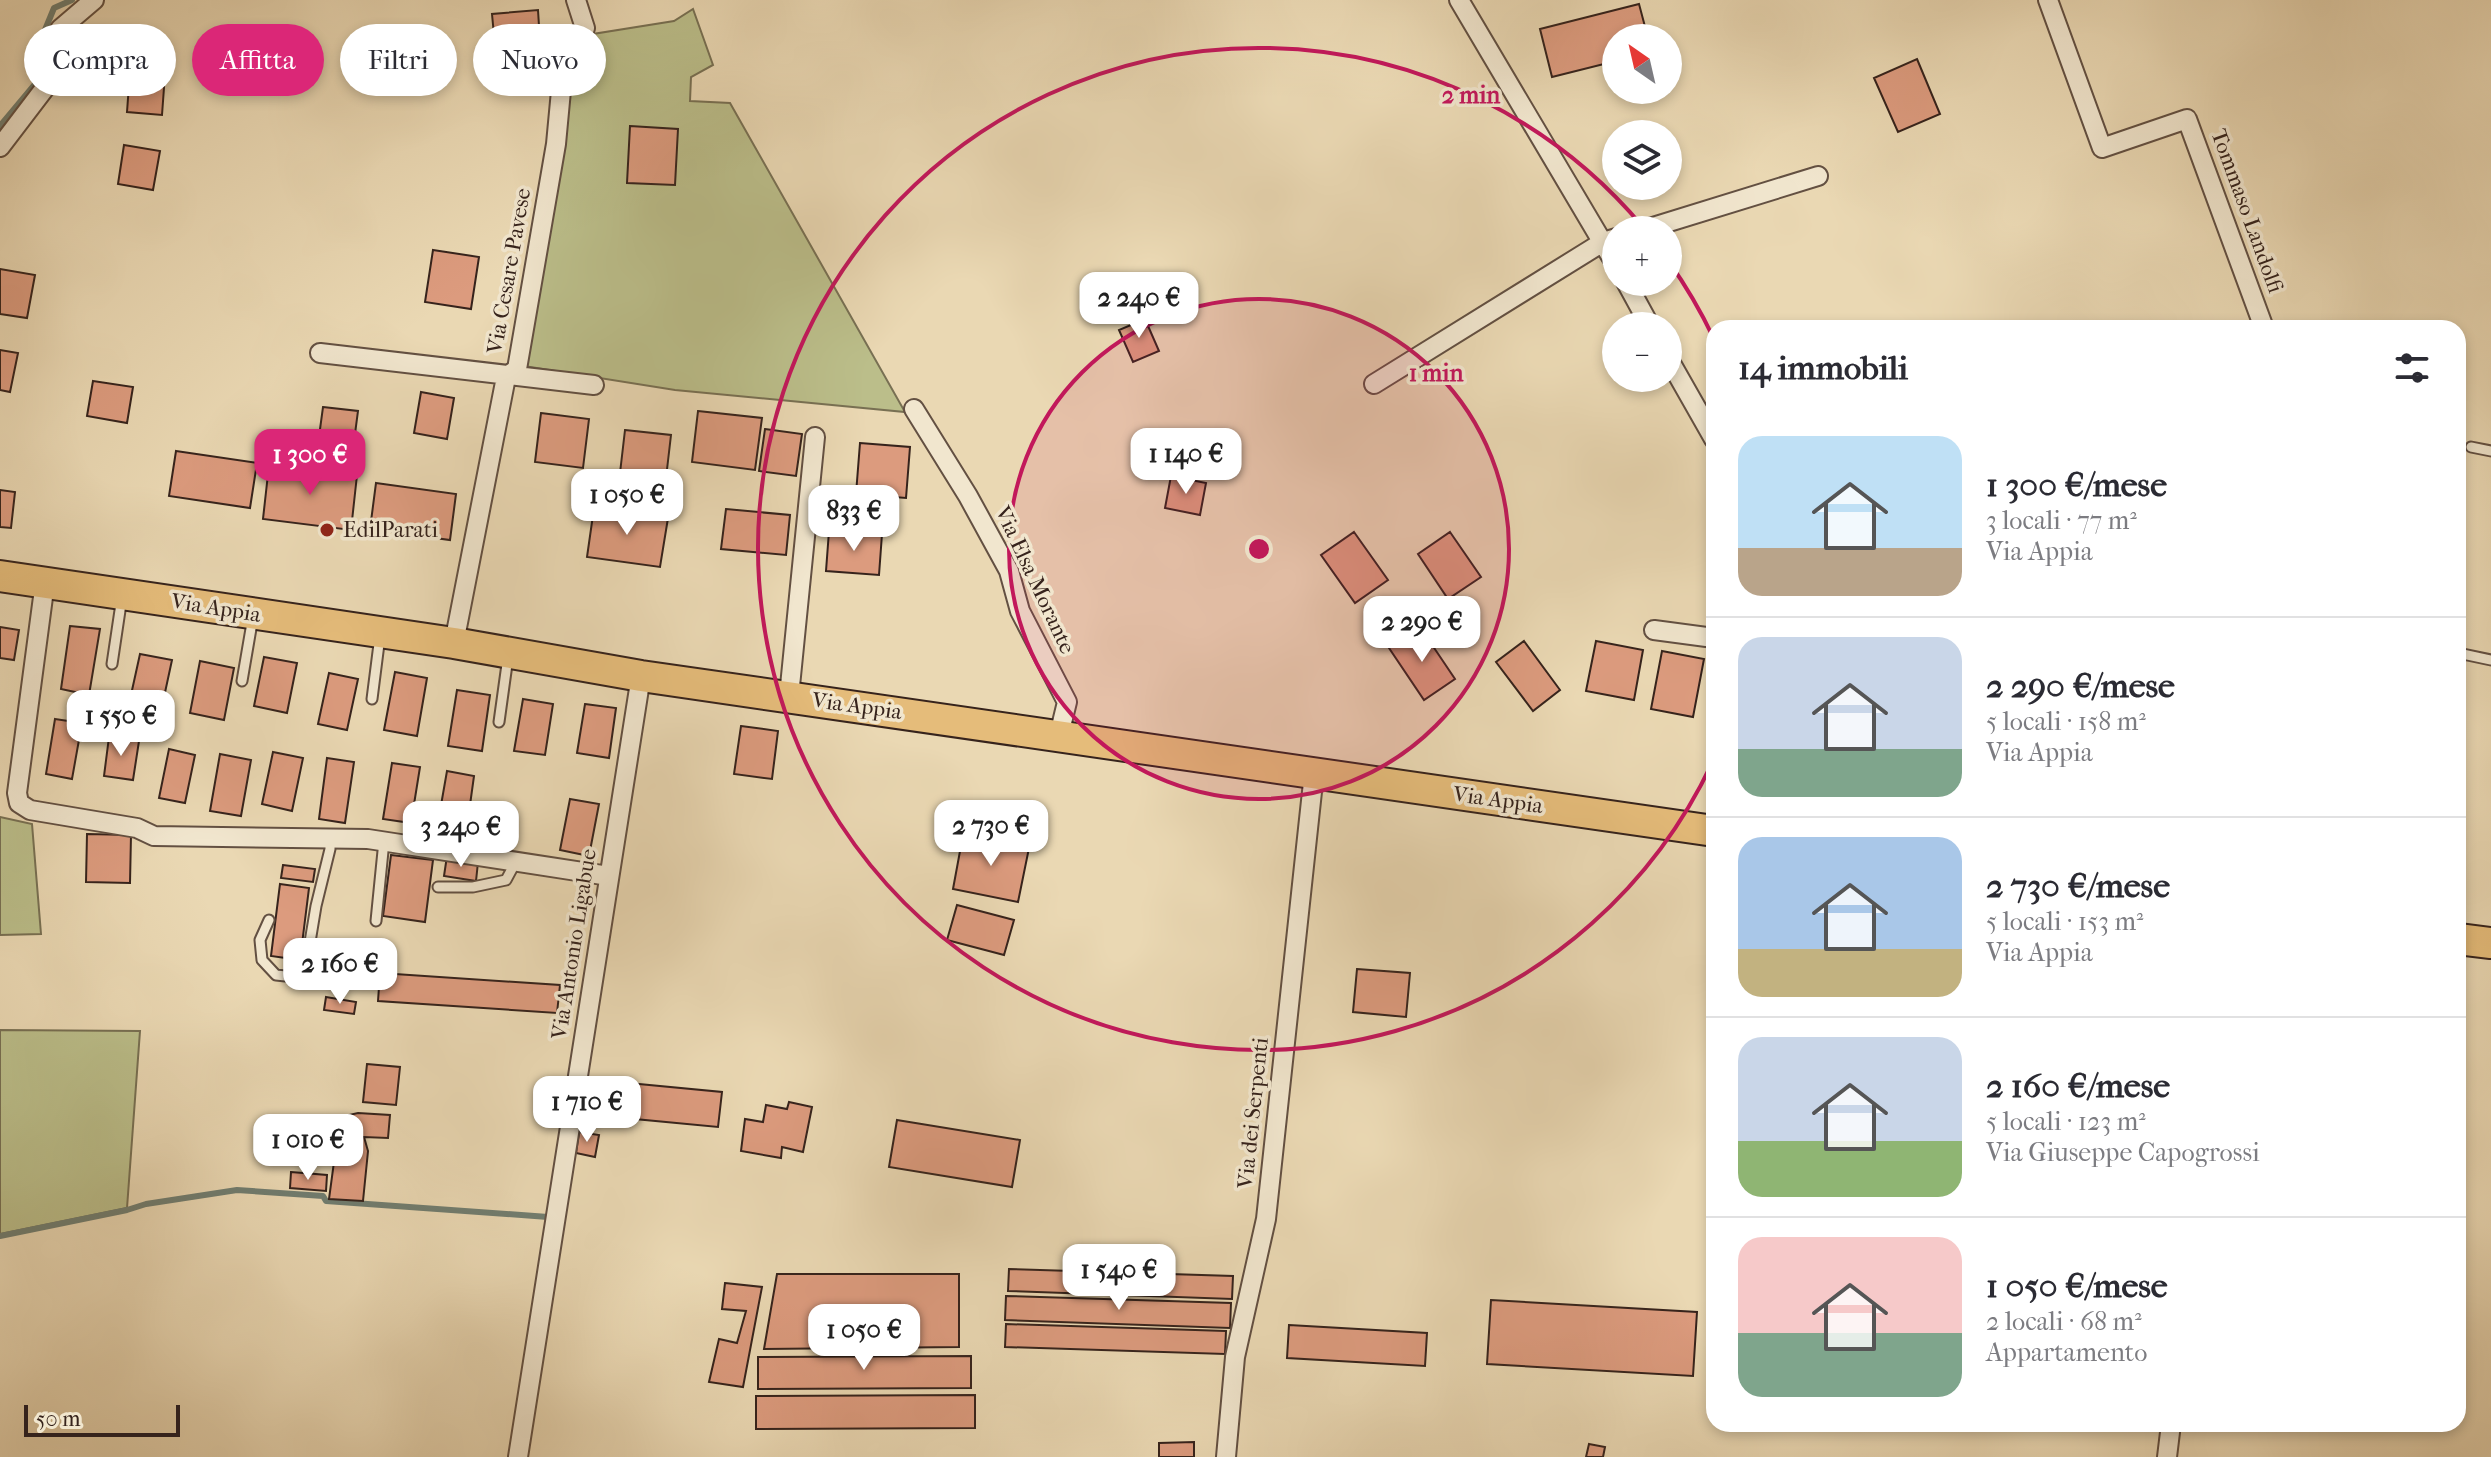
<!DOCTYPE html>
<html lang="it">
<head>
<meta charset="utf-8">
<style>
  body { margin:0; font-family:"IM FELL French Canon",serif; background:#f2f2f3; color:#2b2b33; height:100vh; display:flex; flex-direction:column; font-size:30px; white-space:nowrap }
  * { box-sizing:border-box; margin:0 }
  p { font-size:26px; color:#7c7c81 }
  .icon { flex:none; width:44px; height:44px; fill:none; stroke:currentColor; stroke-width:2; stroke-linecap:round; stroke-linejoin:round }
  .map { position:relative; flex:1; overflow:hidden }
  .details { position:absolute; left:1706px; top:320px; width:760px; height:1112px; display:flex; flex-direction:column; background:#fff; border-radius:24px; box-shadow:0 4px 12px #0003 }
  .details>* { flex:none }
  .top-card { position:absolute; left:24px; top:24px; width:760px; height:72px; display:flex; gap:16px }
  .needle { width:52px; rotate:326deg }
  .fabs { position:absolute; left:1602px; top:24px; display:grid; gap:16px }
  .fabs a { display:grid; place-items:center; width:80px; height:80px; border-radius:50%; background:#fff; box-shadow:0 4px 12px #0003; font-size:40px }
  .scale { position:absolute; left:24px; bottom:20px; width:156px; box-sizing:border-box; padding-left:8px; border:4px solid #36231c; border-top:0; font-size:22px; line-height:28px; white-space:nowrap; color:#36231c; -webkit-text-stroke:6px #f1e6ce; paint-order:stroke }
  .price { position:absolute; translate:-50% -68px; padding:0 18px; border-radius:16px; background:#fff; color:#222; font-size:26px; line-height:52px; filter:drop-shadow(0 2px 4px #0008) }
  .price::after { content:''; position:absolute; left:50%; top:48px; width:24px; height:18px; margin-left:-12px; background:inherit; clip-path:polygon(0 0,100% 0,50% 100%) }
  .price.on { background:#db2777; color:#fff }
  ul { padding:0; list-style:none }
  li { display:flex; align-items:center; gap:24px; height:200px; padding:0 32px }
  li+li { border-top:2px solid #e1e1e2 }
  li span { display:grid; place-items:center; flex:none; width:224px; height:160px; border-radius:24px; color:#555 }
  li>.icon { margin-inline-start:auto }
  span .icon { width:96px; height:96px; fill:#fffc; stroke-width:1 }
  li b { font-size:34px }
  h2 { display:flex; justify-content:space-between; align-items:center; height:96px; padding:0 32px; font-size:34px }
  .chip { padding:0 28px; border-radius:36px; background:#fff; box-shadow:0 4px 12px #0003; font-size:28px; line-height:72px }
  .chip.on { background:#db2777; color:#fff }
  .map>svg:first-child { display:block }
</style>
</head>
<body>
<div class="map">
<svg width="2491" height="1457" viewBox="0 0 2491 1457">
  <rect width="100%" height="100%" fill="#ead8b3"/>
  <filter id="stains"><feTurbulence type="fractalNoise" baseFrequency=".0025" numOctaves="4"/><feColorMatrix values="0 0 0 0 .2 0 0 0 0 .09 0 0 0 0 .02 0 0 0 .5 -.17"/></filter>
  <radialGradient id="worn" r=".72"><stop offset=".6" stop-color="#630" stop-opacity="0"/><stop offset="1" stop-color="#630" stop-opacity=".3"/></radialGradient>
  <!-- green -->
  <path fill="#bbbe8a" stroke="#787053" stroke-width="2" d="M 693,9 L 713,65 L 691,77 L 690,101 L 730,103 L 905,412 L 675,390 L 524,366 L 569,77 L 593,34 L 674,21 Z
    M 0,817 L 32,824 L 41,934 L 0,935 Z
    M 0,1030 L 140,1031 L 127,1208 L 0,1234 Z"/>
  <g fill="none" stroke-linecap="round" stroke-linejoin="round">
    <!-- stream -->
    <path stroke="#717e71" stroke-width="6" d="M 0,126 L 41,77 L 40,42 L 54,8 L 72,0
      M 0,1236 L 127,1210 L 146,1204 L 237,1190 L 323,1196 L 326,1201 L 548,1217"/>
  </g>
  <!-- building -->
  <path fill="#dc9b7e" stroke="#36231c" stroke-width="2" d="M 1639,4 L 1648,38 L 1616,38 L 1616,61 L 1552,77 L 1540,29 Z
    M 538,10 L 540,42 L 495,46 L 492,14 Z
    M 1917,59 L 1940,114 L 1898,132 L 1874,78 Z
    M 130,71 L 165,74 L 162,115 L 127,112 Z
    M 630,126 L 678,129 L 675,185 L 627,183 Z
    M 124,145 L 160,151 L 153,190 L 118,184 Z
    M 433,250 L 479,257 L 471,309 L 425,302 Z
    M 0,269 L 35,275 L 27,318 L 0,314 Z
    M 1145,319 L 1159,351 L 1133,362 L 1119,330 Z
    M 0,350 L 18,353 L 10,392 L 0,390 Z
    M 93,381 L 133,387 L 127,423 L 87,416 Z
    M 421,392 L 454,398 L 447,439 L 414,433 Z
    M 323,407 L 358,411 L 353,449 L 318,444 Z
    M 698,411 L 762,418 L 755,470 L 692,462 Z
    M 541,413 L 589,419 L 583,468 L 535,462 Z
    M 765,429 L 802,434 L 796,476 L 759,471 Z
    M 625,430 L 671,435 L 666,478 L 620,473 Z
    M 860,443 L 910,447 L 906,498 L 856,494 Z
    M 176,451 L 257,463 L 250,508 L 169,496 Z
    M 269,465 L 357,475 L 351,530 L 263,519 Z
    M 1171,476 L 1206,483 L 1200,515 L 1165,508 Z
    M 376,483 L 456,494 L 450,540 L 370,529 Z
    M 0,490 L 15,492 L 11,528 L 0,527 Z
    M 594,508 L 668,518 L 660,567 L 587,557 Z
    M 726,509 L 790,515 L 786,555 L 721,549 Z
    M 829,531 L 882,534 L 879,575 L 826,571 Z
    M 1354,532 L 1388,580 L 1355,603 L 1321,555 Z
    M 1450,532 L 1481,577 L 1448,599 L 1418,554 Z
    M 70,626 L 100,629 L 89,695 L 61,689 Z
    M 0,627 L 19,630 L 14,660 L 0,658 Z
    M 1420,627 L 1455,679 L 1424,700 L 1389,648 Z
    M 1524,641 L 1560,690 L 1533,711 L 1496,662 Z
    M 1596,641 L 1643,650 L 1634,700 L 1586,691 Z
    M 1662,651 L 1704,659 L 1693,717 L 1651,709 Z
    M 140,654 L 172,660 L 161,711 L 129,704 Z
    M 264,657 L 297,663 L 287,713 L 254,706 Z
    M 200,661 L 234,668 L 224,720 L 190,713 Z
    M 395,672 L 427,678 L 417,736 L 384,730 Z
    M 329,673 L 358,679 L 347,730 L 318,724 Z
    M 457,690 L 490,695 L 482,751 L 448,746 Z
    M 523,699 L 553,704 L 545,755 L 514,751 Z
    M 585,704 L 616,708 L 609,758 L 577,753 Z
    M 55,719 L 82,723 L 72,779 L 46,774 Z
    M 741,726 L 778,731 L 772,779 L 734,774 Z
    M 109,737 L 139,741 L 133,780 L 104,776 Z
    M 169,749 L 195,755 L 185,803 L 159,798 Z
    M 273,752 L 303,758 L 292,811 L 262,804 Z
    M 220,754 L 251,760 L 241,816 L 210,811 Z
    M 327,758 L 354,762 L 345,823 L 319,819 Z
    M 392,763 L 420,767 L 411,823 L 383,819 Z
    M 447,771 L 474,776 L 466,834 L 437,828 Z
    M 570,799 L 599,804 L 589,856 L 560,850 Z
    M 87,834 L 131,835 L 130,883 L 86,882 Z
    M 963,835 L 1029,848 L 1018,902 L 953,889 Z
    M 391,855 L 433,860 L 425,922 L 383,916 Z
    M 447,856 L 478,862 L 476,881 L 444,876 Z
    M 283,865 L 315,869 L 313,882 L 281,878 Z
    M 280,884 L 309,888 L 300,960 L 271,956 Z
    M 957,905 L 1014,920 L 1004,955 L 947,940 Z
    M 1357,969 L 1410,973 L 1406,1017 L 1353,1012 Z
    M 380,973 L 560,985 L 557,1013 L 378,1001 Z
    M 326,997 L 356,1002 L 354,1014 L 324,1010 Z
    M 367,1064 L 400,1067 L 396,1105 L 363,1102 Z
    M 618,1082 L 722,1092 L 718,1127 L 614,1117 Z
    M 789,1102 L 812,1107 L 803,1152 L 782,1147 L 781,1158 L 741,1151 L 745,1119 L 763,1122 L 766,1105 L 787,1109 Z
    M 358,1113 L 390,1115 L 388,1138 L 364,1137 L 368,1151 L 363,1201 L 329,1199 L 340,1117 Z
    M 897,1120 L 1020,1140 L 1012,1187 L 889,1167 Z
    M 579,1132 L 599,1135 L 595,1157 L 576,1153 Z
    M 291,1172 L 327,1175 L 326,1191 L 290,1188 Z
    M 1009,1269 L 1233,1276 L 1232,1299 L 1008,1291 Z
    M 777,1274 L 959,1274 L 959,1347 L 764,1349 Z
    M 725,1283 L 762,1287 L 743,1387 L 709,1382 L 719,1339 L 737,1343 L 746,1311 L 722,1309 Z
    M 1006,1296 L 1231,1303 L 1230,1328 L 1005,1320 Z
    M 1491,1300 L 1697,1312 L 1693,1376 L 1487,1364 Z
    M 1006,1324 L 1226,1331 L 1225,1354 L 1005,1347 Z
    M 1289,1325 L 1427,1333 L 1425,1366 L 1287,1358 Z
    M 971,1356 L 971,1388 L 758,1389 L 758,1357 Z
    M 975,1395 L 975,1428 L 756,1429 L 756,1396 Z
    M 1194,1442 L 1194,1457 L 1159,1457 L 1159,1443 Z
    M 1589,1444 L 1605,1447 L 1603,1457 L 1586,1457 Z"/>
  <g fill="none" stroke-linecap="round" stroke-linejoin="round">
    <!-- service casing -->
    <g stroke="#635042" stroke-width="13">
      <path id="service" d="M 2471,447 L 2491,451
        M 2458,653 L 2491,660
        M 112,664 L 122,597
        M 242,681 L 253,617
        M 372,699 L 380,636
        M 499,722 L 508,657
        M 438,887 L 473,887 L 506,880 L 513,867 L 514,861
        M 269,920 L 260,940 L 262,960 L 276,975 L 304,978 L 316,906 L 330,849 L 330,839
        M 376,921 L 384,841"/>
    </g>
    <!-- minor casing -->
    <g stroke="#635042" stroke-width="22">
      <path id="minor" d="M 1459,0 L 1616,265
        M 2048,0 L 2102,148 L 2187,119 L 2264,328
        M 0,147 L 48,84 L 60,29 L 94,0
        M 1643,230 L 1818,176
        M 1626,282 L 1650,326
        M 320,353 L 594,385
        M 1668,358 L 1714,439
        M 1374,384 L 1603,242 L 1616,238
        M 914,409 L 968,496 L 1009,571 L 1020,611 L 1067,702 L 1059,735
        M 45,582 L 17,793 L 19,803 L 30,810 L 137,828 L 154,836 L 368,839 L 609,876
        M 1654,630 L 1714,638
        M 454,643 L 506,377 L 517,369 L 556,144 L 562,80 L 585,28 L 576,0
        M 789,696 L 815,437
        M 518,1457 L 641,676
        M 1226,1457 L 1235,1357 L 1266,1219 L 1314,773
        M 2167,1457 L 2171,1424"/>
    </g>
    <!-- primary casing -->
    <g stroke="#36231c" stroke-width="34">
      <path id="primary" d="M 0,576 L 454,643 L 641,676 L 1714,831
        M 2458,939 L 2491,943"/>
    </g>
    <!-- service -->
    <use href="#service" stroke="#f1e6ce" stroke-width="9"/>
    <!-- minor -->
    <use href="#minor" stroke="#f1e6ce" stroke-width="18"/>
    <!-- primary -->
    <use href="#primary" stroke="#e5bc7a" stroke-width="30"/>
  </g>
  <!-- distance rings -->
  <circle cx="1259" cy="549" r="250" fill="#c2185b" fill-opacity=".12"/>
  <g fill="none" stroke="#c2185b" stroke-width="4">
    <circle cx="1259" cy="549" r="250"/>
    <path d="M1713 761A501 501 0 1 1 1643 227M1669 262A501 501 0 0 1 1713 337"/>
  </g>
  <!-- markers -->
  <circle fill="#8f2418" stroke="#f1e6ce" stroke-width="3" cx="327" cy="530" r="8"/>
  <g text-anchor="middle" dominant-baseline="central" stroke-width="7" stroke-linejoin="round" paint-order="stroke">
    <!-- street labels -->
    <g font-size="22" fill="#36231c" stroke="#f1e6ce">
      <text transform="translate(2247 211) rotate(70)">Tommaso Landolfi</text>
      <text transform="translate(509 271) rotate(-80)">Via Cesare Pavese</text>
      <text transform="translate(1035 580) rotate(65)">Via Elsa Morante</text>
      <text transform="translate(216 608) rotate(9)">Via Appia</text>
      <text transform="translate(857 706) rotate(8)">Via Appia</text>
      <text transform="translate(1498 800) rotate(8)">Via Appia</text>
      <text transform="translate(574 944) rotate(-81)">Via Antonio Ligabue</text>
      <text transform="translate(1253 1113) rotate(-84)">Via dei Serpenti</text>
    </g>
    <!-- poi labels -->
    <g font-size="22" fill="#36231c" stroke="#f1e6ce" text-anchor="start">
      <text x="343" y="530">EdilParati</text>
    </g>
  </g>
  <circle cx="1259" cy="549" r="12" fill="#c2185b" stroke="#f1e6ce" stroke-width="4"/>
  <g font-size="24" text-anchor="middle" font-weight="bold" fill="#c2185b" stroke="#f1e6ce" stroke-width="7" stroke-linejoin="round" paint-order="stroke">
    <text x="1471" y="103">2 min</text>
    <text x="1436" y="381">1 min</text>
  </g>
  <rect width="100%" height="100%" filter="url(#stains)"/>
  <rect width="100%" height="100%" fill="url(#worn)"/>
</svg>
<div class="fabs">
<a><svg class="needle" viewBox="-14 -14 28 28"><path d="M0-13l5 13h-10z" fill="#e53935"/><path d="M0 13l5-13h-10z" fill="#7c7c81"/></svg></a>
<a><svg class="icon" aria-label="layers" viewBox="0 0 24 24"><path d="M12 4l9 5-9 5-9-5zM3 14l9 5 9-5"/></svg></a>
<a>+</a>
<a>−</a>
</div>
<div class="scale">50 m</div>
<b class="price" style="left:1139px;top:340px">2 240 €</b>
<b class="price" style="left:1186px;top:496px">1 140 €</b>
<b class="price on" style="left:310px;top:497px">1 300 €</b>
<b class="price" style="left:627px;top:537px">1 050 €</b>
<b class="price" style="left:854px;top:553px">833 €</b>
<b class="price" style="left:1422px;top:664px">2 290 €</b>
<b class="price" style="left:121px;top:758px">1 550 €</b>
<b class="price" style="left:991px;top:868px">2 730 €</b>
<b class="price" style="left:461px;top:869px">3 240 €</b>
<b class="price" style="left:340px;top:1006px">2 160 €</b>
<b class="price" style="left:587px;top:1144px">1 710 €</b>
<b class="price" style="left:308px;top:1182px">1 010 €</b>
<b class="price" style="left:1119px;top:1312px">1 540 €</b>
<b class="price" style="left:864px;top:1372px">1 050 €</b>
<div class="top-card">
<a class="chip">Compra</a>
<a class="chip on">Affitta</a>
<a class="chip">Filtri</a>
<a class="chip">Nuovo</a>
</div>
<section class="details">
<h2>14 immobili<svg class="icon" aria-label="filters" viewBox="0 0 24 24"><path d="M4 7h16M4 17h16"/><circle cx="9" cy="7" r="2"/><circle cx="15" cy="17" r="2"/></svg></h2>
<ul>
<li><span style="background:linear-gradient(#bfe0f5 70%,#b9a48a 0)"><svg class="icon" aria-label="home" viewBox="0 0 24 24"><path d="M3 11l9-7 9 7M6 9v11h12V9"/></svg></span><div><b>1 300 €/mese</b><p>3 locali · 77 m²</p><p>Via Appia</p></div></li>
<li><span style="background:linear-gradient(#c9d6e8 70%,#7fa58c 0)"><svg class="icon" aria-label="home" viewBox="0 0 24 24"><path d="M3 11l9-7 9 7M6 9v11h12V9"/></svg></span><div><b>2 290 €/mese</b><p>5 locali · 158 m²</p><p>Via Appia</p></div></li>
<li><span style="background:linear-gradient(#a9c7e8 70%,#c2b280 0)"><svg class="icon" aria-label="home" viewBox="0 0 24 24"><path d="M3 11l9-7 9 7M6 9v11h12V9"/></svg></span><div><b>2 730 €/mese</b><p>5 locali · 153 m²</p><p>Via Appia</p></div></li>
<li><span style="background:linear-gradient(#c9d6e8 65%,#8fb573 0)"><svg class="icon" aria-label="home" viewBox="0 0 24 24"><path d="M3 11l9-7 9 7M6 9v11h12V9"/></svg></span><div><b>2 160 €/mese</b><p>5 locali · 123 m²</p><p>Via Giuseppe Capogrossi</p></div></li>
<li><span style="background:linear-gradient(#f6c9c9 60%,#7fa58c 0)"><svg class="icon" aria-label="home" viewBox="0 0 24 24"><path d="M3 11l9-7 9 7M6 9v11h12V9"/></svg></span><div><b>1 050 €/mese</b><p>2 locali · 68 m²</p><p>Appartamento</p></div></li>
</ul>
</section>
</div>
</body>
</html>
